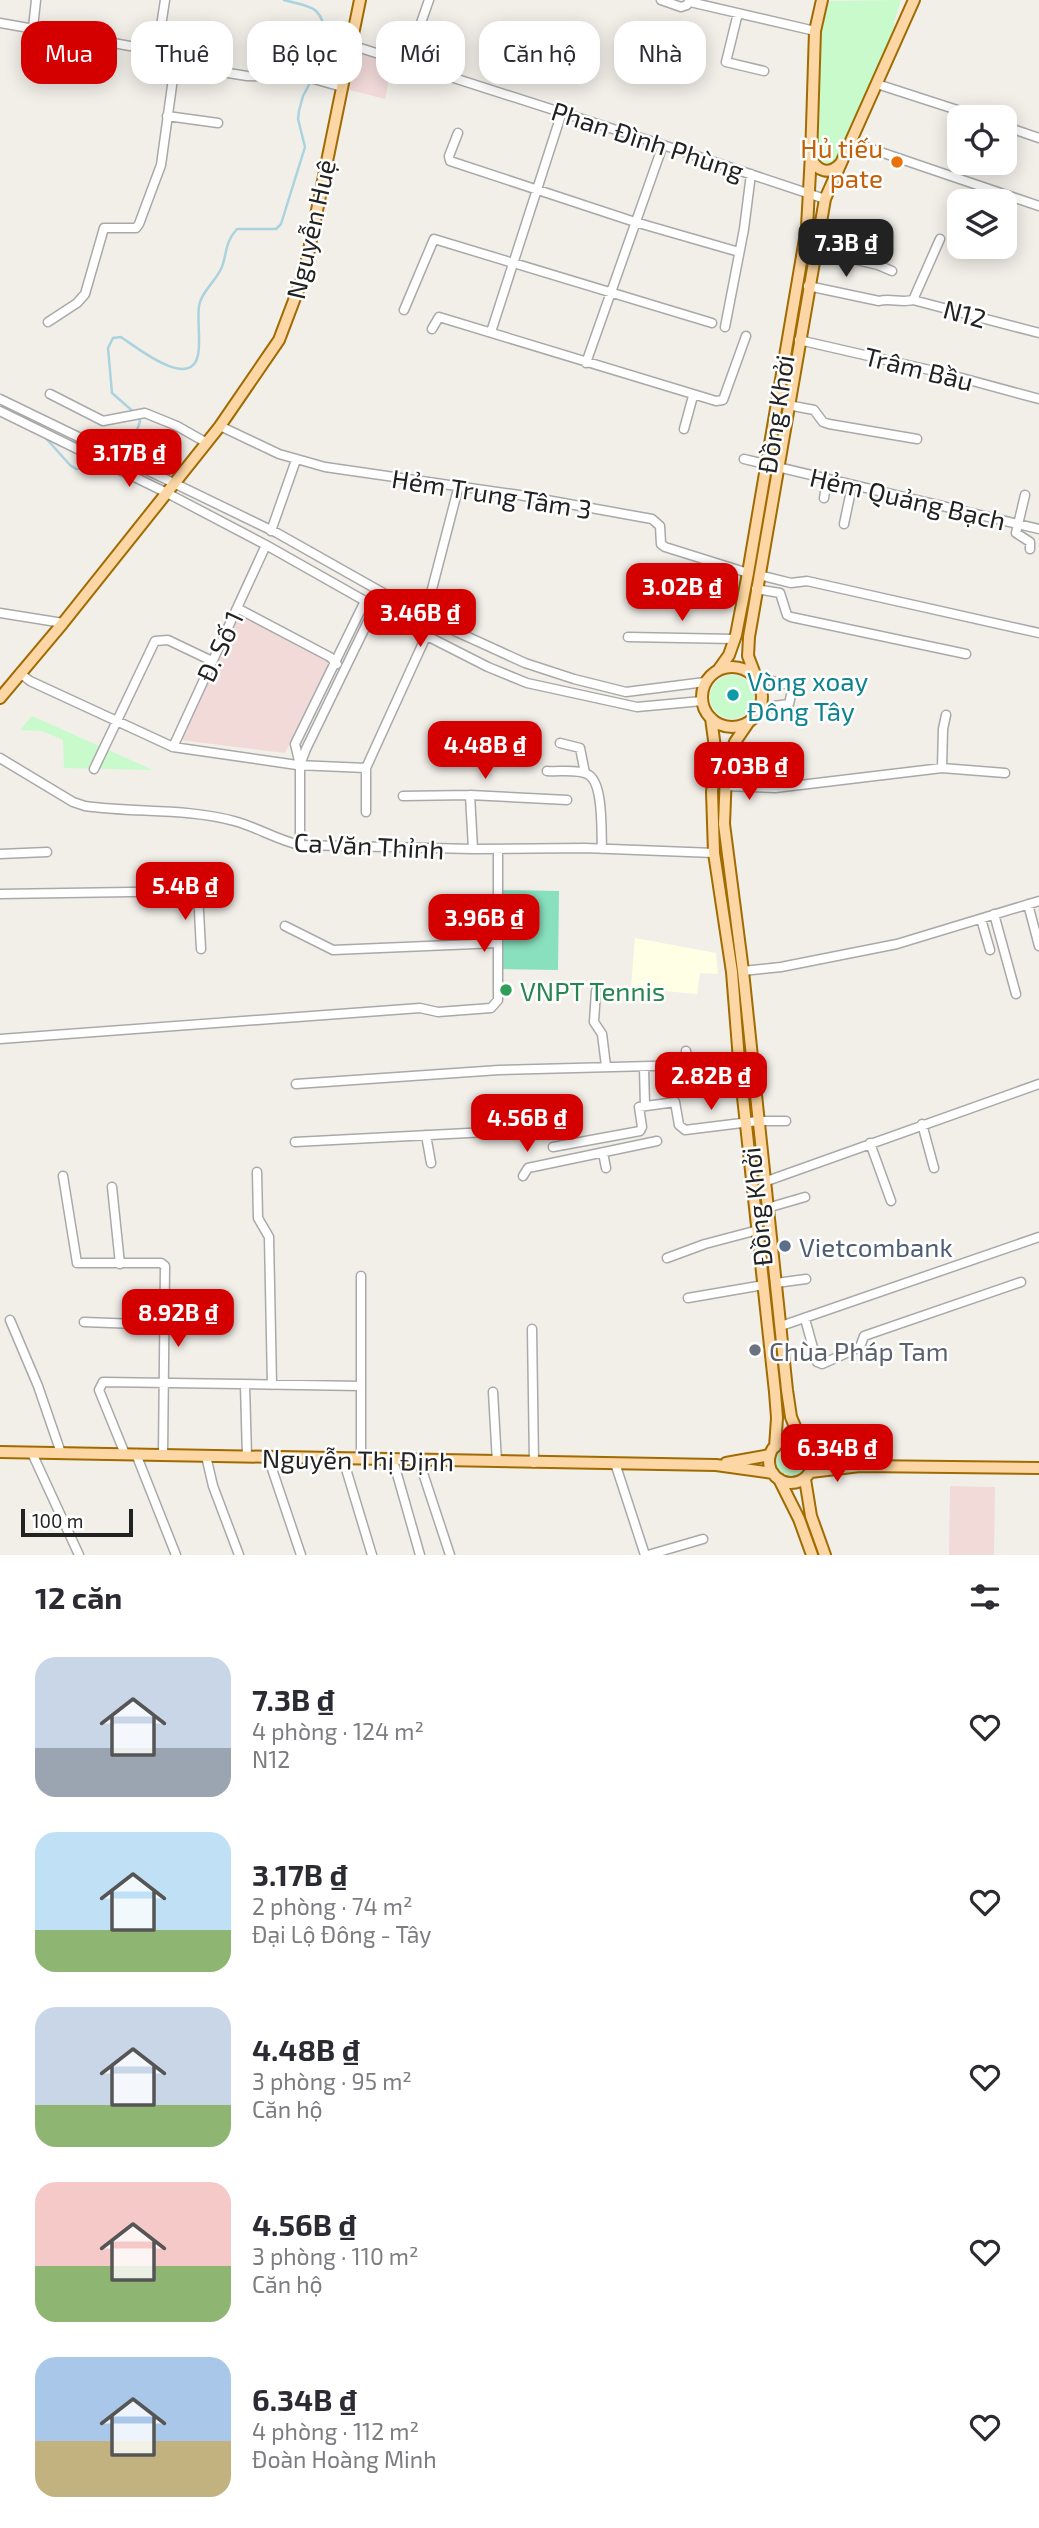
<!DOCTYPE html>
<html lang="vi">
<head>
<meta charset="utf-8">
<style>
  body { margin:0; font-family:"Exo 2",sans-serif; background:#f7f7f7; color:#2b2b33; height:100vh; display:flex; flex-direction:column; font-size:26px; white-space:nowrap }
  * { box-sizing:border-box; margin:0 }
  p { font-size:23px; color:#7c7c81 }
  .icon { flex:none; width:38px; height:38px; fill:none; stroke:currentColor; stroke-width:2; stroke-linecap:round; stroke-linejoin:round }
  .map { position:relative; height:1555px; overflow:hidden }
  .panel { display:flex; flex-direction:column; background:#fff; flex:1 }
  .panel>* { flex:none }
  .banner { position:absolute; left:21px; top:21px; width:998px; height:63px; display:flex; gap:14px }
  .buttons { position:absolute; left:947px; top:105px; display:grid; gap:14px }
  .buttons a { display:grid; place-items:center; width:70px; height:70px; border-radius:14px; background:#fff; box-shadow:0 4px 18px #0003; font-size:35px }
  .scale { position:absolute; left:21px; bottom:18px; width:112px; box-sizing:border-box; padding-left:7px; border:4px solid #222; border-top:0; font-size:19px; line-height:24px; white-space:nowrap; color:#222; -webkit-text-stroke:5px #fff; paint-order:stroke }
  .price { position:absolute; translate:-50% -60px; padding:0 16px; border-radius:14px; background:#d40000; color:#fff; font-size:23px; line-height:46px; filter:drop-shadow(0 2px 4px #0008) }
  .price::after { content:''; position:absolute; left:50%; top:42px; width:21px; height:16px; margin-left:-10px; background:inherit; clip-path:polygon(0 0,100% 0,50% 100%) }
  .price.current { background:#222; color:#fff }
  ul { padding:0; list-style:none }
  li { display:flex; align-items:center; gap:21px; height:175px; padding:0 35px }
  li span { display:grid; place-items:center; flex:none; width:196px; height:140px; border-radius:21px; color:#555 }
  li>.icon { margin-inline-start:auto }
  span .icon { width:84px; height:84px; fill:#fffc; stroke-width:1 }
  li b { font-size:30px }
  h2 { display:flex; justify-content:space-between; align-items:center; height:84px; padding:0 35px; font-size:30px }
  .chip { padding:0 24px; border-radius:21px; background:#fff; box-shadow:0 4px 18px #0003; font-size:24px; line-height:63px }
  .chip.current { background:#d40000; color:#fff }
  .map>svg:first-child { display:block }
</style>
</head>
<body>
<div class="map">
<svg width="1039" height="1555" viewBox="0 0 1039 1555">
  <rect width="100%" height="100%" fill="#f2efe9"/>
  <!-- commercial -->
  <path fill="#f2dad9" d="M 354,50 L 393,61 L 385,99 L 346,89 Z
    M 239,615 L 330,663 L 285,753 L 180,740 Z
    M 950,1486 L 995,1487 L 994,1555 L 949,1555 Z"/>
  <!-- education -->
  <path fill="#ffffe5" d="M 635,938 L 716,953 L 718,974 L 700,973 L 697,994 L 631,988 Z"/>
  <!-- park -->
  <path fill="#c8facc" d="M 901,0 L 894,22 L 895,32 L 837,160 L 831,164 L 820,161 L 817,153 C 821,105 813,45 830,1 Z
    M710 697a22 22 0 1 1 44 0a22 22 0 1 1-44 0Z
    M 32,716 L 153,770 L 64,768 L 63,740 L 42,731 L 20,730 Z
    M776 1461a16 16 0 1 1 32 0a16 16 0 1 1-32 0Z"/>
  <!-- pitch -->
  <path fill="#88e0be" d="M 501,890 L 559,891 L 558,970 L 500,969 Z"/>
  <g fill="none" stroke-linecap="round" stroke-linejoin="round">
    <!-- stream -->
    <path stroke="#aad3df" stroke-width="2.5" d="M 284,0 C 293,3 309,4 316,11 C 331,25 324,59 315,75
      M 16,414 L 31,423
      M 43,435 L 70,465 L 76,469 L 88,468 L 96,461
      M 101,456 C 115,443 136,442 140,421 L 136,414 L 112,393 L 108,348 L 113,338 L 121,337 C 136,347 191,391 198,355 C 201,339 197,322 199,306 C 201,291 219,279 223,264 C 227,250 226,241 237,229 L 276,229 L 281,224 L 305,147 L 298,119 L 299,111 L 303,96 L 311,81"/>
    <!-- minor casing -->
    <g stroke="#a9a9a9" stroke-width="11">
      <path id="minor" d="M 661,0 L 681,7 L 687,5 L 690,0
        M 690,2 L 815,31
        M 738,13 L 726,62 L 764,71
        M 0,23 L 147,49 L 156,59 L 166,63 L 247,76 L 307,77 L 342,87
        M 33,28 L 36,0
        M 351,45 L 663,145 L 825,199
        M 156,59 L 165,0
        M 407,63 L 429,0
        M 877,84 L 979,117
        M 167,116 L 218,123
        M 1004,126 L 1039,138
        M 458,133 L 449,156 L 450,161 L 635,222 L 739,252
        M 851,142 L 1039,206
        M 815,250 L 878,265 L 892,271
        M 808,286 L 879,301 C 890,298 901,303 913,300 L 1039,333
        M 913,300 L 940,239
        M 404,310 L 434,239 L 712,323
        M 48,322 L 77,303 L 85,294 L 104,228 L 136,228 L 139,224 L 161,165 L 175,64
        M 725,327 L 744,229 L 751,174
        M 432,329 L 439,317 L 716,401 L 723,400 L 746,336
        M 491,332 L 562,112
        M 799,340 L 947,374 L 1039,399
        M 586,363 L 663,145
        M 50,394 L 103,421 L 145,413 L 177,426 L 207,443
        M 0,399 L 277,533 L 433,621 L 525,663 L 574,679 L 626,692 L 705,682
        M 788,405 L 814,410 L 823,422 L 829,424 L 917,439
        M 0,411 L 167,493 L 266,545 L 427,636 L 488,667 L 527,683 L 637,707 L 702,701
        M 220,426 L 279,454 L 325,467 L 519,495 L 652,519 L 660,526 L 661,544 L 665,547 L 748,573
        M 684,429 L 693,396
        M 744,459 L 1039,529
        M 1025,495 L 1016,533 L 1030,542 L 1030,549
        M 824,498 L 827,479
        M 844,524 L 852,486
        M 271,531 L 296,460
        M 759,575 L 791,583 L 807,581 L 1039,633
        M 756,589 L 780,593 L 787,615 L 791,617 L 966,654
        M 237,608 L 330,657 L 337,664
        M 0,613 L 63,623
        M 425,616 L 459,485
        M 628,637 L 735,639
        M 20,673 L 30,681 L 173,747 L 297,765 L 366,768
        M 756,716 L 773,706 L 789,704 L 793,686 L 756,677
        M 560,743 L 580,748 L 585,773
        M 173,747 L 266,545
        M 0,758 L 73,802 L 85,806 C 134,813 186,808 234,821 C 257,827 277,840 300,845 L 473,849 L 585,848 L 714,853
        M 300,765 L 306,749 L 375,607
        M 942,768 L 943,729 L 946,715
        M 94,769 L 155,641 L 168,640 L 212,661
        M 547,771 C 559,772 577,769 587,774 C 604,781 601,832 602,849
        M 725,786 L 775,788 L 942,768 L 1005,773
        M 470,795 L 473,849
        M 403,796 L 470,795 L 567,800
        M 366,812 L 366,768 L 433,621
        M 300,845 L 300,765 L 295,744 L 365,601
        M 0,854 L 47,852
        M 0,894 L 196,891 L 198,893 L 201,949
        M 1028,904 L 1039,946
        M 994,914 L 1016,994
        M 981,919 L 990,950
        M 285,926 L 333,950 L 498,943
        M 743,971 L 781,967 L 897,944 L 1039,901
        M 596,991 L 594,1022 L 602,1034 L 606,1066
        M 0,1039 L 420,1008 L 438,1012 L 491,1008 L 498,1000 L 498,849
        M 686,1051 L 689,1065
        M 644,1067 L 645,1106
        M 296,1084 L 499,1070 L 689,1065 L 739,1060
        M 922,1124 L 934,1168
        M 426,1135 L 431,1163
        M 295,1142 L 487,1132 L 550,1132
        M 870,1143 L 891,1201
        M 553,1147 L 640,1131 L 642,1127 L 639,1107 L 675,1102 L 679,1125 L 685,1130 L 758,1121 L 786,1121
        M 603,1153 L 606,1168
        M 257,1172 L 258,1218 L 269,1237 L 272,1385
        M 63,1176 L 77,1263 L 161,1263 L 165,1266 L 163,1455
        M 523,1176 L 528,1168 L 657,1141
        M 764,1182 L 1039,1084
        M 112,1187 L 120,1264
        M 767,1208 L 805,1197
        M 667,1258 L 705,1244 L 758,1230
        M 361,1276 L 361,1459
        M 776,1283 L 806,1279
        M 688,1298 L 764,1285
        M 805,1319 L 817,1362 L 822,1364 L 860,1347 L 864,1336 L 1021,1282
        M 10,1320 L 38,1386 L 61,1453
        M 84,1322 L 164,1325
        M 781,1326 L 1039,1237
        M 532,1329 L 534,1463
        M 245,1385 L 247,1457
        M 493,1392 L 497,1462
        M 32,1453 L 79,1555
        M 125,1454 L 99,1390 L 103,1382 L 361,1386
        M 136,1454 L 176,1555
        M 206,1456 L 213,1486 L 239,1555
        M 268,1457 L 301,1555
        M 343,1459 L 372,1555
        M 393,1460 L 420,1555
        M 419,1461 L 450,1555
        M 615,1463 L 645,1555
        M 648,1555 L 703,1539"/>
    </g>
    <!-- major casing -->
    <g stroke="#a06b00" stroke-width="14">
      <path id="major" d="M 822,0 L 815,31 L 811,158 C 817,172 830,175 840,164
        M702 697a30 30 0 1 1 60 0a30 30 0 1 1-60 0Z
        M 719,669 L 729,655 L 736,635 L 748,573 L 807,227 L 811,154
        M 756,677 L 748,656 L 749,637 L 825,199 L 914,0
        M 0,698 L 63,623 L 220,426 L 279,340 L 304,274 L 360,0
        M 711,718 L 716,755 L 712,792 L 714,853 L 732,972 L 739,1060 L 775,1392 L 777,1418 L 775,1447
        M 748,723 L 735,742 L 730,755 L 726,774 L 724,824 L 743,971 L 787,1390 L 791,1417 L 801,1441
        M769 1461a22 22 0 1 1 44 0a22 22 0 1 1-44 0Z
        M 809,1448 L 855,1464
        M 0,1452 L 716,1465 L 773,1473
        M 726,1463 L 770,1455
        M 811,1472 L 860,1466 L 1039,1468
        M 779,1479 L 799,1519 L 812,1555
        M 805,1479 L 811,1516 L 825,1555"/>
    </g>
    <!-- minor -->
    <use href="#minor" stroke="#fff" stroke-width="8"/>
    <!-- major -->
    <use href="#major" stroke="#fcd6a4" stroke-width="10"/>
  </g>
  <!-- markers -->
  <circle fill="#e8710a" stroke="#fff" stroke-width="2.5" cx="897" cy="162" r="7"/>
  <circle fill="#0f9aa8" stroke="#fff" stroke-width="2.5" cx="733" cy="695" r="7"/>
  <circle fill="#2e9e5b" stroke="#fff" stroke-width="2.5" cx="506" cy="990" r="7"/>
  <circle fill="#5c6f8a" stroke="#fff" stroke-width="2.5" cx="785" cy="1246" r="7"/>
  <circle fill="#6b7280" stroke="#fff" stroke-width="2.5" cx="755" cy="1350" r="7"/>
  <g text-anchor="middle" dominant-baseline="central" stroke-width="5" stroke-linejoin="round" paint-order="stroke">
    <!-- street labels -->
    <g font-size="26" fill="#222" stroke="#fff">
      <text transform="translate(648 140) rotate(18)">Phan Đình Phùng</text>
      <text transform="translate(310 229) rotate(-77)">Nguyễn Huệ</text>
      <text transform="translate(965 313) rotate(15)">N12</text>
      <text transform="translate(919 368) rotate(14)">Trâm Bầu</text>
      <text transform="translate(775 414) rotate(-81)">Đồng Khởi</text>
      <text transform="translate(492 493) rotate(9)">Hẻm Trung Tâm 3</text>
      <text transform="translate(908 498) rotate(13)">Hẻm Quảng Bạch</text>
      <text transform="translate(219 646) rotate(-65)">Đ. Số 1</text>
      <text transform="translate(369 845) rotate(3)">Ca Văn Thỉnh</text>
      <text transform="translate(756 1207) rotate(-96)">Đồng Khởi</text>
      <text transform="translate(358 1459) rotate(1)">Nguyễn Thị Định</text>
    </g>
    <!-- food labels -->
    <g font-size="26" fill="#c56008" stroke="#fff" text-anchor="end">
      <text x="883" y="147">Hủ tiếu<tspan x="883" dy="30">pate</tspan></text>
    </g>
    <!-- culture labels -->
    <g font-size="26" fill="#0d838f" stroke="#fff" text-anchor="start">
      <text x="747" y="680">Vòng xoay<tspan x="747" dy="30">Đông Tây</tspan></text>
    </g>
    <!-- leisure labels -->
    <g font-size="26" fill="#27864d" stroke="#fff" text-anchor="start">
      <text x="520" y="990">VNPT Tennis</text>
    </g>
    <!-- service labels -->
    <g font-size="26" fill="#4e5e75" stroke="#fff" text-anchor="start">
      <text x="799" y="1246">Vietcombank</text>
    </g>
    <!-- worship labels -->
    <g font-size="26" fill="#5b616d" stroke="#fff" text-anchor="start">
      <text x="769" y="1350">Chùa Pháp Tam</text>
    </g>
  </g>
</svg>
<div class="buttons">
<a><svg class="icon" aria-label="locate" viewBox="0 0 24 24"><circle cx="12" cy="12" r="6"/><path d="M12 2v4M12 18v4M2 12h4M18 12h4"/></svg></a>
<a><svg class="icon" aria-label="layers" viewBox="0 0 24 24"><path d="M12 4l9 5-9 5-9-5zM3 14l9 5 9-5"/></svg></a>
</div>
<div class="scale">100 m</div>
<b class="price current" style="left:846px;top:279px">7.3B ₫</b>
<b class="price" style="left:129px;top:489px">3.17B ₫</b>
<b class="price" style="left:682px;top:623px">3.02B ₫</b>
<b class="price" style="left:420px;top:649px">3.46B ₫</b>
<b class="price" style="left:485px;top:781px">4.48B ₫</b>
<b class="price" style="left:749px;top:802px">7.03B ₫</b>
<b class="price" style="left:185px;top:922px">5.4B ₫</b>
<b class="price" style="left:484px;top:954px">3.96B ₫</b>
<b class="price" style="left:711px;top:1112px">2.82B ₫</b>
<b class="price" style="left:527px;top:1154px">4.56B ₫</b>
<b class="price" style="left:178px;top:1349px">8.92B ₫</b>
<b class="price" style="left:837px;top:1484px">6.34B ₫</b>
<div class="banner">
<a class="chip current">Mua</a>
<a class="chip">Thuê</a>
<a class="chip">Bộ lọc</a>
<a class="chip">Mới</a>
<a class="chip">Căn hộ</a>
<a class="chip">Nhà</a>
</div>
</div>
<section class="panel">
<h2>12 căn<svg class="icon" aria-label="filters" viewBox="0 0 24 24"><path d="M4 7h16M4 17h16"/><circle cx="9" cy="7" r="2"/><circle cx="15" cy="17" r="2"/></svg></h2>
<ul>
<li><span style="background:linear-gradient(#c9d6e8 65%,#9aa5b1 0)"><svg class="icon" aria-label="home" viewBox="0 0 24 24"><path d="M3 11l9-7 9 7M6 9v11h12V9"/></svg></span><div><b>7.3B ₫</b><p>4 phòng · 124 m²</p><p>N12</p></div><svg class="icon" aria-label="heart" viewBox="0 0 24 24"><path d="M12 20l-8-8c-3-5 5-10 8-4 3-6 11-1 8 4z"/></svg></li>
<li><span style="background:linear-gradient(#bfe0f5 70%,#8fb573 0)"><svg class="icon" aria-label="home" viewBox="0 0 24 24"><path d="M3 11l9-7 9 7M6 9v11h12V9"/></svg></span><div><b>3.17B ₫</b><p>2 phòng · 74 m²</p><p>Đại Lộ Đông - Tây</p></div><svg class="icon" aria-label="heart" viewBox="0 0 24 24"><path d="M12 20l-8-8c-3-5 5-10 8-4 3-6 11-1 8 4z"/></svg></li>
<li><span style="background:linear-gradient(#c9d6e8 70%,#8fb573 0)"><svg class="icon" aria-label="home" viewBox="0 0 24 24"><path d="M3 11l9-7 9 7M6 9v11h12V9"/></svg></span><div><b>4.48B ₫</b><p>3 phòng · 95 m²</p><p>Căn hộ</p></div><svg class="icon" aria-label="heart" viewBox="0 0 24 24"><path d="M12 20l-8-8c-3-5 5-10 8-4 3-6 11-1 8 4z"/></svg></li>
<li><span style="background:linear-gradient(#f6c9c9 60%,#8fb573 0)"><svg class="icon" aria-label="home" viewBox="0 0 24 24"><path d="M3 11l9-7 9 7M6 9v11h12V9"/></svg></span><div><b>4.56B ₫</b><p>3 phòng · 110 m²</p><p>Căn hộ</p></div><svg class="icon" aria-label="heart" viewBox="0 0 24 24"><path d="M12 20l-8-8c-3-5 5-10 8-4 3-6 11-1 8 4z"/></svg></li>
<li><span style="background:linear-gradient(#a9c7e8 60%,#c2b280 0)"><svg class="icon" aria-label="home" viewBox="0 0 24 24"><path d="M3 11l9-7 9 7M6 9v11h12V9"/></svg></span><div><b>6.34B ₫</b><p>4 phòng · 112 m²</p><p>Đoàn Hoàng Minh</p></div><svg class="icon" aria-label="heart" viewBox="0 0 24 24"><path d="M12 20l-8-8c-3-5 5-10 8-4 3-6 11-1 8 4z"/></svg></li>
</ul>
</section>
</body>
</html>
